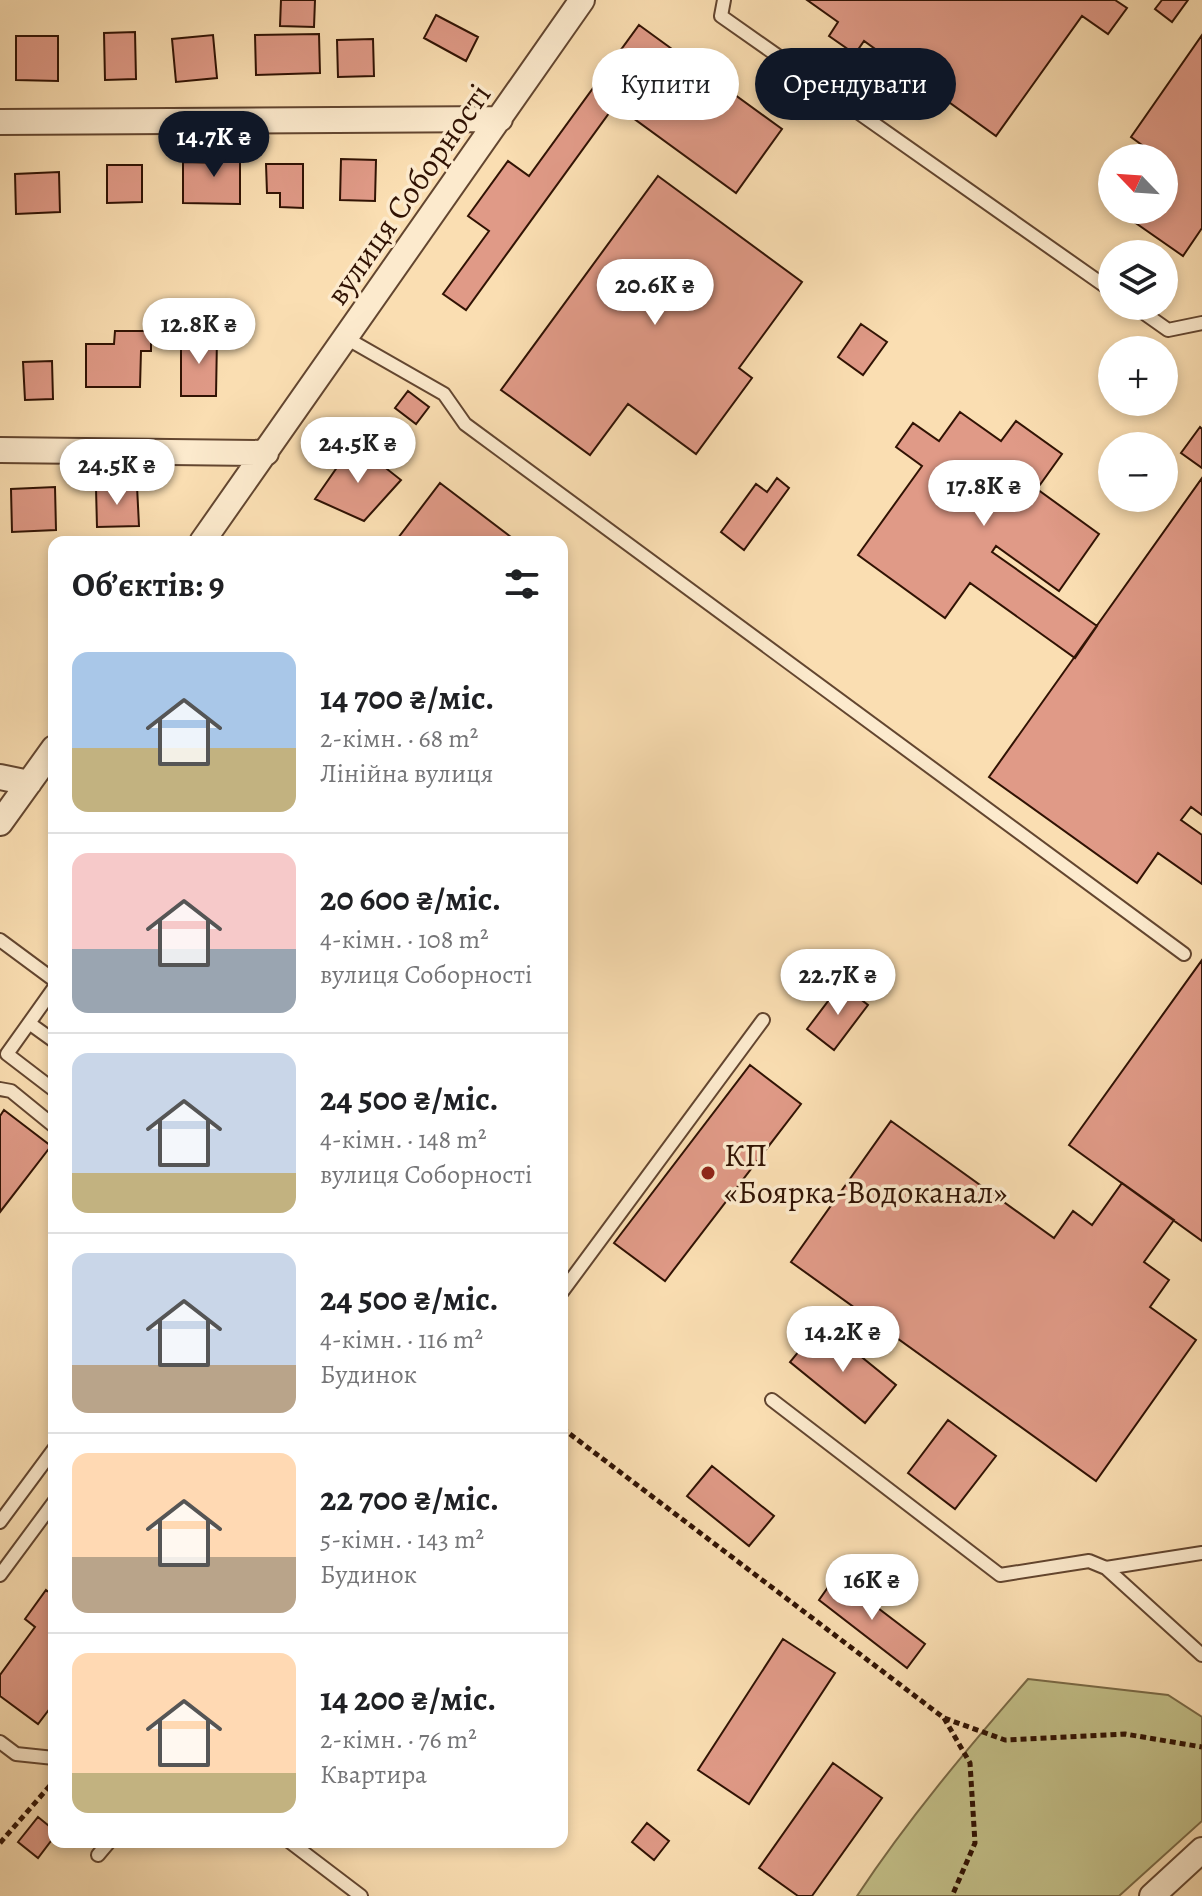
<!DOCTYPE html>
<html lang="uk">
<head>
<meta charset="utf-8">
<style>
  body { margin:0; font-family:Alegreya,serif; background:#f6f6f6; color:#202124; height:100vh; display:flex; flex-direction:column; font-size:30px; white-space:nowrap }
  * { box-sizing:border-box; margin:0 }
  p { font-size:26px; color:#757577 }
  .icon { flex:none; width:44px; height:44px; fill:none; stroke:currentColor; stroke-width:2; stroke-linecap:round; stroke-linejoin:round }
  .map { position:relative; flex:1; overflow:hidden }
  .drawer { position:absolute; left:48px; top:536px; width:520px; height:1312px; display:flex; flex-direction:column; background:#fff; border-radius:16px; box-shadow:0 4px 12px #0003 }
  .drawer>* { flex:none }
  .banner { position:absolute; left:592px; top:48px; width:490px; height:72px; display:flex; gap:16px }
  .needle { width:52px; rotate:295deg }
  .tools { position:absolute; left:1098px; top:144px; display:grid; gap:16px }
  .tools a { display:grid; place-items:center; width:80px; height:80px; border-radius:50%; background:#fff; box-shadow:0 4px 12px #0003; font-size:40px }
  .price { position:absolute; translate:-50% -68px; padding:0 18px; border-radius:28px; background:#fff; color:#222; font-size:26px; line-height:52px; filter:drop-shadow(0 2px 4px #0008) }
  .price::after { content:''; position:absolute; left:50%; top:48px; width:24px; height:18px; margin-left:-12px; background:inherit; clip-path:polygon(0 0,100% 0,50% 100%) }
  .price.active { background:#111827; color:#fff }
  ul { padding:0; list-style:none }
  li { display:flex; align-items:center; gap:24px; height:200px; padding:0 24px }
  li+li { border-top:2px solid #e0e0e0 }
  li span { display:grid; place-items:center; flex:none; width:224px; height:160px; border-radius:16px; color:#555 }
  li>.icon { margin-inline-start:auto }
  span .icon { width:96px; height:96px; fill:#fffc; stroke-width:1 }
  li b { font-size:34px }
  h2 { display:flex; justify-content:space-between; align-items:center; height:96px; padding:0 24px; font-size:34px }
  .pill { padding:0 28px; border-radius:36px; background:#fff; box-shadow:0 4px 12px #0003; font-size:28px; line-height:72px }
  .pill.active { background:#111827; color:#fff }
  .map>svg:first-child { display:block }
</style>
</head>
<body>
<div class="map">
<svg width="1202" height="1896" viewBox="0 0 1202 1896">
  <rect width="100%" height="100%" fill="#fadeb2"/>
  <filter id="stains"><feTurbulence type="fractalNoise" baseFrequency=".0025" numOctaves="4"/><feColorMatrix values="0 0 0 0 .2 0 0 0 0 .09 0 0 0 0 .02 0 0 0 .5 -.17"/></filter>
  <radialGradient id="worn" r=".72"><stop offset=".6" stop-color="#630" stop-opacity="0"/><stop offset="1" stop-color="#630" stop-opacity=".3"/></radialGradient>
  <!-- green -->
  <path fill="#c3c089" stroke="#7a6a46" stroke-width="2" d="M 1028,1679 L 1168,1695 L 1202,1717 L 1202,1821 L 1119,1896 L 857,1896 C 908,1819 967,1749 1028,1679 Z"/>
  <!-- building -->
  <path fill="#e09a87" stroke="#311304" stroke-width="2" d="M 281,0 L 315,0 L 314,27 L 280,26 Z
    M 807,0 L 1115,0 L 1127,8 L 1108,34 L 1082,16 L 996,136 L 864,41 L 855,54 L 829,36 L 838,22 Z
    M 1162,0 L 1188,0 L 1172,22 L 1155,9 Z
    M 436,15 L 478,37 L 466,61 L 424,38 Z
    M 639,25 L 782,129 L 736,193 L 615,105 L 466,310 L 443,294 L 489,231 L 468,216 L 508,161 L 529,176 Z
    M 135,32 L 136,79 L 105,80 L 104,33 Z
    M 319,34 L 320,73 L 256,75 L 255,35 Z
    M 213,35 L 217,78 L 176,82 L 172,39 Z
    M 1202,35 L 1202,228 L 1183,256 L 1117,210 L 1164,210 L 1164,158 L 1139,158 L 1146,148 L 1131,137 Z
    M 16,36 L 58,36 L 58,81 L 16,80 Z
    M 373,39 L 374,76 L 338,77 L 337,40 Z
    M 221,144 L 240,144 L 240,204 L 183,203 L 183,162 L 221,163 Z
    M 341,159 L 376,160 L 375,201 L 340,200 Z
    M 266,164 L 303,164 L 303,208 L 280,207 L 280,193 L 267,193 Z
    M 107,165 L 142,165 L 142,202 L 107,203 Z
    M 59,172 L 60,212 L 16,214 L 15,174 Z
    M 658,176 L 802,282 L 739,368 L 752,378 L 696,454 L 628,404 L 590,455 L 501,390 Z
    M 861,324 L 887,342 L 863,375 L 838,357 Z
    M 115,331 L 151,331 L 151,351 L 141,351 L 140,387 L 86,387 L 86,344 L 114,344 Z
    M 181,337 L 217,337 L 216,396 L 181,396 Z
    M 52,361 L 53,399 L 25,400 L 23,362 Z
    M 408,391 L 429,407 L 416,424 L 395,408 Z
    M 960,412 L 1001,441 L 1016,421 L 1062,454 L 1037,489 L 1099,534 L 1059,591 L 996,546 L 992,552 L 1097,626 L 1075,658 L 970,583 L 945,618 L 858,555 L 922,466 L 896,447 L 913,423 L 939,441 Z
    M 1200,427 L 1202,429 L 1202,468 L 1181,453 Z
    M 354,443 L 401,480 L 364,521 L 315,499 Z
    M 777,478 L 789,488 L 744,550 L 721,532 L 756,484 L 767,492 Z
    M 1202,478 L 1202,815 L 1191,807 L 1181,820 L 1202,835 L 1202,884 L 1158,853 L 1137,883 L 989,777 Z
    M 440,483 L 515,540 L 513,542 L 395,542 Z
    M 137,486 L 139,526 L 97,527 L 96,488 Z
    M 55,487 L 56,530 L 12,532 L 11,489 Z
    M 1202,960 L 1202,1241 L 1069,1145 Z
    M 841,984 L 868,1005 L 834,1050 L 807,1029 Z
    M 750,1065 L 801,1104 L 665,1281 L 614,1243 Z
    M 4,1110 L 51,1146 L 0,1212 L 0,1116 Z
    M 891,1121 L 1054,1238 L 1073,1211 L 1092,1225 L 1122,1183 L 1174,1220 L 1144,1262 L 1169,1280 L 1150,1307 L 1196,1340 L 1096,1481 L 791,1262 Z
    M 821,1324 L 896,1385 L 865,1423 L 790,1362 Z
    M 948,1420 L 996,1456 L 955,1509 L 908,1473 Z
    M 712,1466 L 774,1516 L 749,1546 L 687,1496 Z
    M 836,1576 L 925,1644 L 907,1668 L 819,1600 Z
    M 46,1590 L 54,1596 L 54,1703 L 38,1724 L 0,1696 L 0,1675 L 35,1627 L 25,1619 Z
    M 783,1639 L 835,1673 L 749,1804 L 698,1770 Z
    M 833,1763 L 882,1798 L 812,1896 L 798,1896 L 759,1868 Z
    M 38,1817 L 54,1830 L 54,1837 L 38,1858 L 18,1842 Z
    M 647,1823 L 669,1841 L 654,1860 L 632,1842 Z"/>
  <g fill="none" stroke-linecap="round" stroke-linejoin="round">
    <!-- lane casing -->
    <g stroke="#634630" stroke-width="16">
      <path id="lane" d="M 724,0 L 721,16 L 1112,291
        M 1134,306 L 1168,330 L 1202,323
        M 346,338 L 444,394 L 465,424 L 1184,954
        M 0,940 L 54,980
        M 54,988 L 7,1054 L 54,1090
        M 29,1023 L 54,1041
        M 0,1089 L 11,1091 L 54,1126
        M 562,1292 L 763,1020
        M 772,1400 L 1000,1575 L 1089,1561 L 1106,1568
        M 0,1522 L 54,1449
        M 1202,1553 L 1106,1568 L 1202,1655
        M 0,1575 L 54,1502
        M 0,1742 L 16,1754 L 54,1758
        M 290,1842 L 361,1896
        M 98,1855 L 109,1842"/>
    </g>
    <!-- street casing -->
    <g stroke="#634630" stroke-width="28">
      <path id="street" d="M 0,122 L 500,119
        M 0,450 L 266,453
        M 202,542 L 582,0
        M 0,777 L 29,783
        M 0,823 L 54,748
        M 1152,1896 L 1202,1850"/>
    </g>
    <!-- path -->
    <path stroke="#311304" stroke-width="5" stroke-dasharray="6 4" stroke-linecap="butt" d="M 562,1428 L 944,1718 L 1005,1740 L 1125,1734 L 1202,1747
      M 944,1718 L 970,1763 L 975,1843 L 952,1896
      M 0,1843 L 54,1781"/>
    <!-- lane -->
    <use href="#lane" stroke="#fceacd" stroke-width="12"/>
    <!-- street -->
    <use href="#street" stroke="#fceacd" stroke-width="24"/>
  </g>
  <!-- markers -->
  <circle fill="#8f2418" stroke="#fceacd" stroke-width="3" cx="708" cy="1173" r="8"/>
  <g text-anchor="middle" dominant-baseline="central" stroke-width="7" stroke-linejoin="round" paint-order="stroke">
    <!-- street labels -->
    <g font-size="32" fill="#311304" stroke="#fceacd">
      <text transform="translate(408 194) rotate(-55)">вулиця Соборності</text>
    </g>
    <!-- poi labels -->
    <g font-size="32" fill="#311304" stroke="#fceacd" text-anchor="start">
      <text x="724" y="1155">КП<tspan x="724" dy="37">«Боярка-Водоканал»</tspan></text>
    </g>
  </g>
  <rect width="100%" height="100%" filter="url(#stains)"/>
  <rect width="100%" height="100%" fill="url(#worn)"/>
</svg>
<div class="tools">
<a><svg class="needle" viewBox="-14 -14 28 28"><path d="M0-13l5 13h-10z" fill="#e53935"/><path d="M0 13l5-13h-10z" fill="#757577"/></svg></a>
<a><svg class="icon" aria-label="layers" viewBox="0 0 24 24"><path d="M12 4l9 5-9 5-9-5zM3 14l9 5 9-5"/></svg></a>
<a>+</a>
<a>−</a>
</div>
<b class="price active" style="left:214px;top:179px">14.7K ₴</b>
<b class="price" style="left:655px;top:327px">20.6K ₴</b>
<b class="price" style="left:199px;top:366px">12.8K ₴</b>
<b class="price" style="left:358px;top:485px">24.5K ₴</b>
<b class="price" style="left:117px;top:507px">24.5K ₴</b>
<b class="price" style="left:984px;top:528px">17.8K ₴</b>
<b class="price" style="left:838px;top:1017px">22.7K ₴</b>
<b class="price" style="left:843px;top:1374px">14.2K ₴</b>
<b class="price" style="left:872px;top:1622px">16K ₴</b>
<div class="banner">
<a class="pill">Купити</a>
<a class="pill active">Орендувати</a>
</div>
<section class="drawer">
<h2>Об’єктів: 9<svg class="icon" aria-label="filters" viewBox="0 0 24 24"><path d="M4 7h16M4 17h16"/><circle cx="9" cy="7" r="2"/><circle cx="15" cy="17" r="2"/></svg></h2>
<ul>
<li><span style="background:linear-gradient(#a9c7e8 60%,#c2b280 0)"><svg class="icon" aria-label="home" viewBox="0 0 24 24"><path d="M3 11l9-7 9 7M6 9v11h12V9"/></svg></span><div><b>14 700 ₴/міс.</b><p>2-кімн. · 68 m²</p><p>Лінійна вулиця</p></div></li>
<li><span style="background:linear-gradient(#f6c9c9 60%,#9aa5b1 0)"><svg class="icon" aria-label="home" viewBox="0 0 24 24"><path d="M3 11l9-7 9 7M6 9v11h12V9"/></svg></span><div><b>20 600 ₴/міс.</b><p>4-кімн. · 108 m²</p><p>вулиця Соборності</p></div></li>
<li><span style="background:linear-gradient(#c9d6e8 75%,#c2b280 0)"><svg class="icon" aria-label="home" viewBox="0 0 24 24"><path d="M3 11l9-7 9 7M6 9v11h12V9"/></svg></span><div><b>24 500 ₴/міс.</b><p>4-кімн. · 148 m²</p><p>вулиця Соборності</p></div></li>
<li><span style="background:linear-gradient(#c9d6e8 70%,#b9a48a 0)"><svg class="icon" aria-label="home" viewBox="0 0 24 24"><path d="M3 11l9-7 9 7M6 9v11h12V9"/></svg></span><div><b>24 500 ₴/міс.</b><p>4-кімн. · 116 m²</p><p>Будинок</p></div></li>
<li><span style="background:linear-gradient(#ffd9b3 65%,#b9a48a 0)"><svg class="icon" aria-label="home" viewBox="0 0 24 24"><path d="M3 11l9-7 9 7M6 9v11h12V9"/></svg></span><div><b>22 700 ₴/міс.</b><p>5-кімн. · 143 m²</p><p>Будинок</p></div></li>
<li><span style="background:linear-gradient(#ffd9b3 75%,#c2b280 0)"><svg class="icon" aria-label="home" viewBox="0 0 24 24"><path d="M3 11l9-7 9 7M6 9v11h12V9"/></svg></span><div><b>14 200 ₴/міс.</b><p>2-кімн. · 76 m²</p><p>Квартира</p></div></li>
</ul>
</section>
</div>
</body>
</html>
